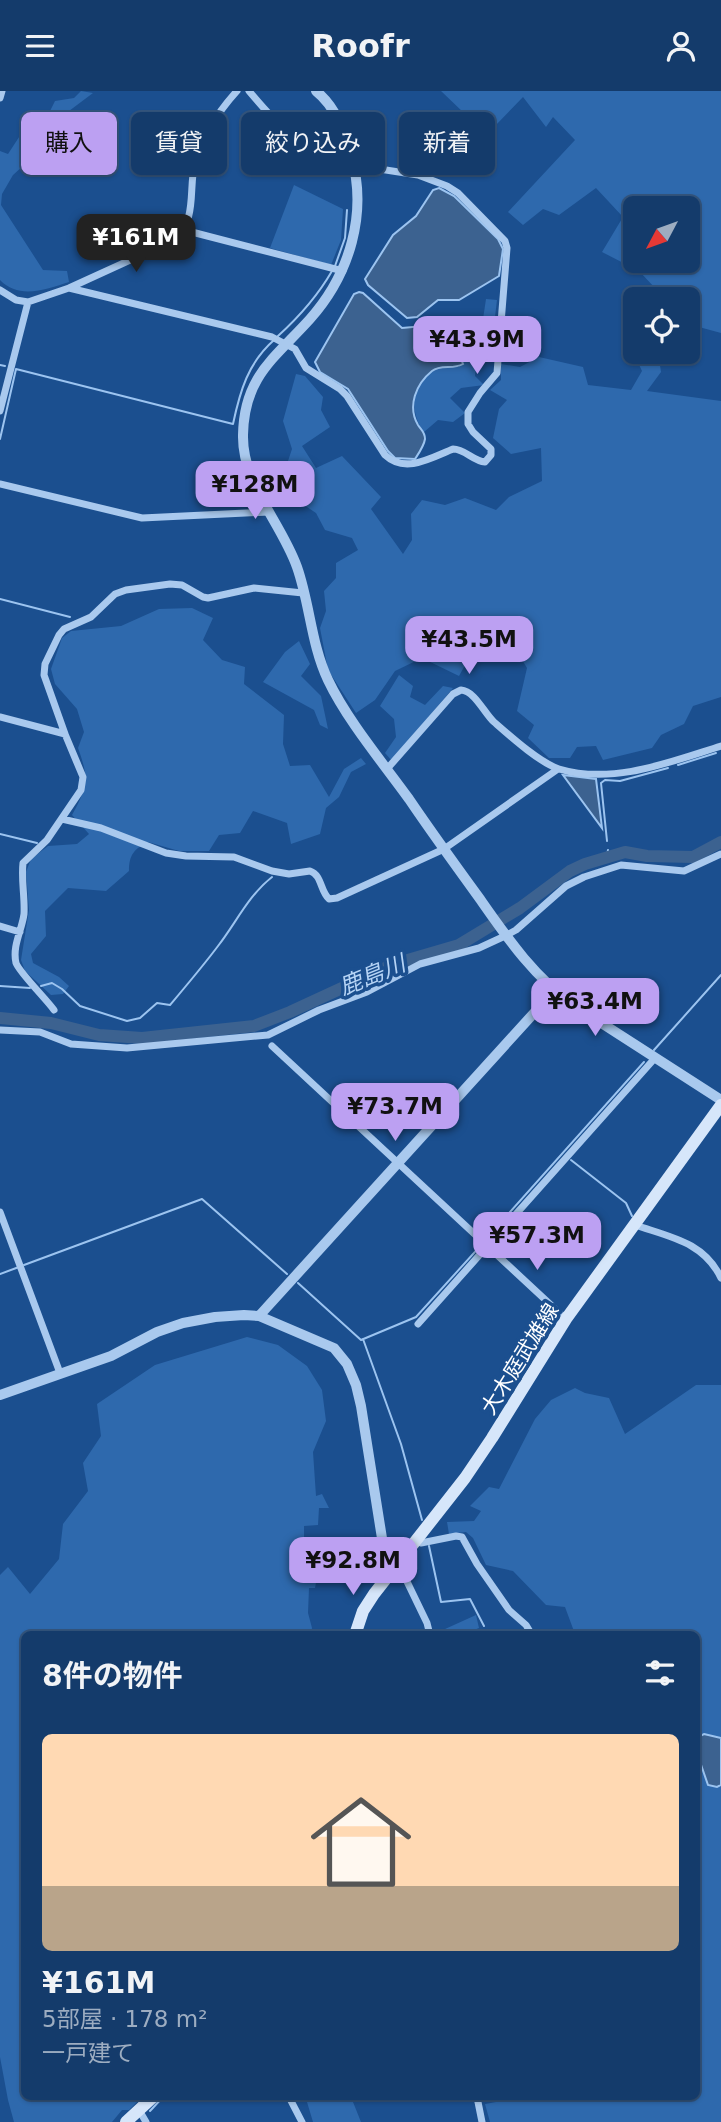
<!DOCTYPE html>
<html lang="ja">
<head>
<meta charset="utf-8">
<style>
  body { margin:0; font-family:"DejaVu Sans","Noto Sans JP",sans-serif; background:#1d4271; color:#f1f3f6; height:100vh; display:flex; flex-direction:column; font-size:26px; white-space:nowrap }
  * { box-sizing:border-box; margin:0 }
  p { font-size:23px; color:#9dadc1 }
  .icon { flex:none; width:38px; height:38px; fill:none; stroke:currentColor; stroke-width:2; stroke-linecap:round; stroke-linejoin:round }
  .map { position:relative; flex:1; overflow:hidden }
  .panel { position:absolute; left:21px; top:1540px; width:679px; height:469px; display:flex; flex-direction:column; background:#143b6b; border-radius:10px; box-shadow:0 2px 5px #0004,0 0 0 2px #33557e }
  .panel>* { flex:none }
  .banner { position:absolute; left:21px; top:21px; width:679px; height:63px; display:flex; gap:14px }
  .needle { width:46px; rotate:229deg }
  .controls { position:absolute; left:623px; top:105px; display:grid; gap:14px }
  .controls a { display:grid; place-items:center; width:77px; height:77px; border-radius:10px; background:#143b6b; box-shadow:0 2px 5px #0004,0 0 0 2px #33557e; font-size:35px }
  .price { position:absolute; translate:-50% -60px; padding:0 16px; border-radius:14px; background:#bca0f2; color:#111; font-size:23px; line-height:46px; filter:drop-shadow(0 2px 4px #0008) }
  .price::after { content:''; position:absolute; left:50%; top:42px; width:21px; height:16px; margin-left:-10px; background:inherit; clip-path:polygon(0 0,100% 0,50% 100%) }
  .price.selected { background:#222; color:#fff }
  ul { padding:0; list-style:none }
  li { display:grid; align-content:center; gap:14px; height:371px; padding:0 21px }
  li+li { border-top:2px solid #33557e }
  li span { display:grid; place-items:center; height:217px; border-radius:10px; color:#555 }
  li>.icon { margin-inline-start:auto }
  span .icon { width:126px; height:126px; fill:#fffc; stroke-width:1 }
  li b { font-size:30px }
  h2 { display:flex; justify-content:space-between; align-items:center; height:84px; padding:0 21px; font-size:30px }
  .pill { padding:0 24px; border-radius:10px; background:#143b6b; box-shadow:0 2px 5px #0004,0 0 0 2px #33557e; font-size:24px; line-height:63px }
  .pill.selected { background:#bca0f2; color:#111 }
  header { display:flex; justify-content:space-between; align-items:center; height:91px; padding:0 21px; background:#143b6b; font-size:32px; font-weight:800 }
  .map>svg:first-child { display:block }
</style>
</head>
<body>
<header><svg class="icon" aria-label="menu" viewBox="0 0 24 24"><path d="M4 6h16M4 12h16M4 18h16"/></svg>Roofr<svg class="icon" aria-label="person" viewBox="0 0 24 24"><circle cx="12" cy="8" r="4"/><path d="M4 21q1-7 8-7t8 7"/></svg></header>
<div class="map">
<svg width="721" height="2031" viewBox="0 0 721 2031">
  <rect width="100%" height="100%" fill="#1b4f8f"/>
  <!-- green -->
  <path fill="#2e69ad" fill-rule="evenodd" d="M 81,0 L 93,2 L 65,23 L 34,65 L 13,84 L 2,103 L 1,114 L 43,179 L 67,180 L 69,191 C 47,198 19,209 0,189 L 0,60 L 8,63 L 23,40 L 48,24 L 55,10 L 74,7 Z
    M 441,0 L 721,0 L 721,242 L 688,233 L 688,208 L 655,208 L 656,198 L 639,180 L 602,161 L 623,126 L 596,97 L 559,124 L 543,118 L 523,134 L 508,121 L 575,49 L 553,26 L 546,36 L 523,6 L 494,36 L 458,80 L 442,80 L 439,65 L 465,23 ZM 635,117 L 688,117 L 688,170 L 635,170 Z
    M 294,94 L 343,118 L 341,149 L 331,174 L 270,157 Z
    M 486,208 L 497,209 L 494,234 L 469,232 L 465,242 L 477,252 L 475,285 L 484,294 L 461,297 L 450,307 L 465,322 L 453,331 L 438,329 L 424,341 C 409,323 410,287 436,277 C 442,275 452,276 459,276 L 459,264 L 444,256 L 420,233 L 421,227 L 446,247 L 455,243 L 462,227 L 483,228 Z
    M 629,253 L 635,253 L 635,261 L 658,261 L 661,281 L 647,300 L 721,310 L 721,606 L 693,615 L 684,633 L 661,644 L 652,657 L 603,669 L 596,655 L 577,656 L 570,667 L 549,667 L 528,647 L 534,634 L 517,620 L 527,577 L 506,542 L 488,542 L 475,572 L 469,567 L 459,585 L 422,567 L 395,580 L 375,609 L 356,622 L 328,579 L 320,537 L 326,520 L 324,500 L 336,487 L 336,472 L 358,459 L 352,447 L 325,439 L 316,422 L 298,410 L 300,399 L 286,376 L 292,358 L 283,330 L 296,283 L 305,285 L 323,306 L 321,319 L 330,336 L 302,355 L 316,377 L 342,365 L 381,406 L 371,418 L 403,463 L 412,449 L 411,423 L 422,409 L 445,414 L 465,407 L 496,419 L 509,406 L 542,390 L 541,357 L 511,363 L 493,347 L 499,318 L 507,309 L 490,299 L 501,289 L 501,273 L 520,276 L 539,266 L 583,276 L 588,294 L 631,299 L 642,280 Z
    M 192,517 L 213,527 L 203,549 L 222,569 L 245,576 L 244,593 L 284,624 L 283,653 L 290,675 L 310,674 L 329,706 L 344,678 L 361,667 L 366,673 L 351,681 L 339,706 L 326,717 L 320,743 L 291,753 L 287,732 L 253,720 L 240,742 L 219,744 L 209,760 L 179,760 L 148,751 C 134,758 129,764 129,780 L 106,800 L 68,797 L 45,820 L 46,845 L 31,863 L 33,872 L 59,886 L 69,895 L 63,903 L 51,904 L 25,880 L 21,869 L 29,819 L 26,781 L 31,768 L 48,755 L 77,753 L 89,743 L 72,724 C 88,695 89,687 78,657 L 84,641 L 77,618 L 55,593 L 51,578 L 62,547 L 71,540 L 121,535 L 159,518 Z
    M 299,550 L 310,573 L 301,585 L 321,605 L 328,638 L 320,634 L 314,619 L 263,591 L 285,561 Z
    M 399,584 L 413,595 L 410,606 L 425,614 L 443,595 L 453,597 L 392,670 L 385,662 L 396,646 L 394,628 L 380,615 Z
    M 247,1246 L 278,1254 L 307,1275 L 322,1299 L 326,1330 L 313,1361 L 316,1405 L 322,1403 L 329,1417 L 319,1417 L 318,1434 L 304,1435 L 304,1483 L 317,1486 L 315,1497 L 309,1497 L 308,1522 L 312,1537 L 311,1543 L 24,1544 L 24,2006 L 142,2006 L 129,2019 L 122,2019 L 112,2031 L 14,2031 L 8,2009 L 0,1966 L 0,1484 L 8,1476 L 30,1503 L 59,1468 L 63,1433 L 88,1400 L 83,1372 L 101,1345 L 97,1313 L 155,1274 Z
    M 696,1294 L 721,1294 L 721,1647 L 704,1643 L 698,1646 L 698,1665 L 717,1696 L 721,1694 L 721,2031 L 490,2031 L 485,2013 L 507,2009 L 508,2006 L 696,2006 L 696,1544 L 575,1543 L 565,1516 L 546,1514 L 513,1480 L 486,1474 L 473,1447 L 466,1441 L 449,1443 L 447,1431 L 474,1430 L 481,1420 L 470,1415 L 489,1396 L 499,1398 L 535,1328 L 551,1309 L 575,1297 L 585,1302 L 609,1307 L 625,1343 Z
    M 476,1524 L 479,1537 L 464,1543 L 434,1543 Z
    M 314,2006 L 351,2006 L 361,2031 L 313,2031 L 307,2011 Z"/>
  <!-- water -->
  <path fill="#3c6290" stroke="#9cc4f0" stroke-width="2" d="M 439,97 L 454,105 L 498,148 L 503,158 L 499,185 L 459,209 L 438,209 L 417,226 L 407,227 L 368,194 L 365,188 L 393,144 L 416,125 L 433,99 Z
    M 359,201 L 363,202 L 402,237 L 424,235 L 444,256 L 460,265 L 463,273 C 453,279 441,273 432,280 C 416,293 407,315 418,334 C 422,340 425,341 425,348 C 424,355 419,362 415,368 L 395,367 L 388,360 L 348,298 L 320,281 L 315,271 L 354,203 Z
    M 563,684 L 596,688 L 602,737 Z
    M 704,1643 L 721,1647 L 721,1694 L 717,1696 L 708,1694 L 698,1665 L 698,1646 Z"/>
  <g fill="none" stroke-linecap="round" stroke-linejoin="round">
    <!-- stream -->
    <path stroke="#9cc4f0" stroke-width="2" d="M 335,175 L 345,147 L 347,119
      M 278,245 C 300,225 317,206 332,180
      M 0,274 L 5,275
      M 0,348 L 16,278 L 233,333 C 240,300 248,272 274,249
      M 0,508 L 70,526
      M 678,674 L 716,662
      M 0,743 L 37,752
      M 607,750 L 601,692 L 605,689 L 620,690 L 668,677
      M 607,765 L 608,759
      M 0,895 L 30,897
      M 41,895 L 52,892 L 62,898 L 80,915 L 127,930 L 140,927 L 157,912 L 170,914 C 186,895 203,875 218,855 C 236,832 248,805 272,786
      M 654,959 L 721,884
      M 571,1069 L 626,1112 L 632,1125
      M 486,1148 L 644,971
      M 24,1174 L 202,1108 L 287,1183
      M 0,1183 L 19,1176
      M 298,1192 L 361,1249 L 416,1226 L 483,1152
      M 363,1248 L 401,1353 L 422,1429
      M 429,1455 L 441,1511 L 470,1508 L 484,1535
      M 150,2020 L 163,2006"/>
    <!-- river -->
    <path stroke="#3c6290" stroke-width="12" d="M 0,927 L 51,932 L 99,944 L 142,947 L 254,935 L 290,921 L 394,873 L 459,854 L 520,817 L 570,780 L 585,773 L 625,761 L 647,765 L 693,766 L 721,751"/>
    <!-- minor -->
    <path stroke="#a9c9ee" stroke-width="7" d="M 249,0 C 286,44 292,47 349,56
      M 0,7 L 2,0
      M 184,139 L 343,180
      M 69,197 L 272,246 L 295,258 L 306,277 L 340,298 L 347,305 L 385,364 C 405,383 431,367 453,358 C 465,358 473,370 485,371 L 491,364 L 491,358 L 473,341 L 468,333 L 468,321 L 480,302 L 497,282 L 507,157 L 505,150 L 458,102 L 447,95 L 418,84 L 373,77 L 355,77
      M 0,199 L 16,209 L 28,211 L 69,197 L 174,149 C 198,128 188,99 195,71 C 203,44 218,21 237,0
      M 0,320 L 28,211
      M 0,393 L 142,427 L 268,421
      M 0,626 L 65,643
      M 387,678 L 453,603 L 461,599 C 475,600 484,622 494,631 C 510,645 540,672 559,678 C 613,694 670,671 721,655
      M 62,728 L 101,737 L 166,762 L 186,765 L 234,766 L 272,780 L 289,783 L 310,780 C 322,784 320,800 329,808 L 337,807 L 444,758 L 558,678
      M 0,835 L 20,841
      M 54,919 C 47,909 19,881 16,872 C 12,855 22,839 24,823 C 25,806 21,789 23,772 L 47,749 L 81,699 L 83,686 L 65,643 L 44,584 L 45,573 L 59,544 L 64,538 L 91,526 L 115,503 L 126,499 L 170,493 L 182,494 L 203,506 L 208,507 L 254,497 L 303,502
      M 0,939 L 40,941 L 71,953 L 127,957 L 268,944 L 319,919 L 367,901 L 420,873 L 479,857 L 505,845 L 516,839 L 566,795 L 584,786 L 621,774 L 684,780 L 721,763
      M 272,955 L 566,1228
      M 0,1121 L 60,1282
      M 635,1134 C 670,1146 704,1151 721,1187
      M 418,1233 L 655,967
      M 416,1450 L 421,1452 L 456,1445 L 462,1446 L 477,1473 L 509,1519 L 526,1534 L 532,1544
      M 399,1474 L 427,1532 L 430,1544
      M 289,2006 L 302,2031
      M 477,2006 L 482,2031
      M 139,2019 L 146,2031"/>
    <!-- tertiary -->
    <path stroke="#a9c9ee" stroke-width="10" d="M 316,0 C 336,16 344,40 351,64 C 368,122 350,183 310,228 C 275,267 244,285 243,344 C 242,393 281,431 297,476 C 310,513 311,553 328,589 C 347,629 383,672 409,708 C 432,742 456,775 480,808 C 508,848 534,886 575,915 L 721,1009
      M 259,1225 L 554,900
      M 0,1304 L 111,1265 L 157,1241 L 183,1232 L 215,1226 L 244,1224 L 259,1225 L 334,1257 L 347,1273 L 356,1294 L 361,1315 L 388,1485"/>
    <!-- secondary -->
    <path stroke="#d6e6fa" stroke-width="12" d="M 355,1544 L 363,1520 L 374,1503 L 465,1387 L 492,1347 L 566,1228 L 721,1014
      M 126,2031 L 153,2006"/>
  </g>
  <g text-anchor="middle" dominant-baseline="central" stroke-width="7" stroke-linejoin="round" paint-order="stroke">
    <!-- street labels -->
    <g font-size="21" fill="#fff" stroke="#1b4f8f">
      <text transform="translate(520 1268) rotate(-58)">大木庭武雄線</text>
    </g>
    <!-- water labels -->
    <g font-size="23" font-style="italic" fill="#b5d3f5" stroke="#1b4f8f">
      <text transform="translate(372 884) rotate(-22)">鹿島川</text>
    </g>
  </g>
</svg>
<div class="controls">
<a><svg class="needle" viewBox="-14 -14 28 28"><path d="M0-13l5 13h-10z" fill="#e53935"/><path d="M0 13l5-13h-10z" fill="#9dadc1"/></svg></a>
<a><svg class="icon" aria-label="locate" viewBox="0 0 24 24"><circle cx="12" cy="12" r="6"/><path d="M12 2v4M12 18v4M2 12h4M18 12h4"/></svg></a>
</div>
<b class="price selected" style="left:136px;top:183px">¥161M</b>
<b class="price" style="left:477px;top:285px">¥43.9M</b>
<b class="price" style="left:255px;top:430px">¥128M</b>
<b class="price" style="left:469px;top:585px">¥43.5M</b>
<b class="price" style="left:595px;top:947px">¥63.4M</b>
<b class="price" style="left:395px;top:1052px">¥73.7M</b>
<b class="price" style="left:537px;top:1181px">¥57.3M</b>
<b class="price" style="left:353px;top:1506px">¥92.8M</b>
<div class="banner">
<a class="pill selected">購入</a>
<a class="pill">賃貸</a>
<a class="pill">絞り込み</a>
<a class="pill">新着</a>
</div>
<section class="panel">
<h2>8件の物件<svg class="icon" aria-label="filters" viewBox="0 0 24 24"><path d="M4 7h16M4 17h16"/><circle cx="9" cy="7" r="2"/><circle cx="15" cy="17" r="2"/></svg></h2>
<ul>
<li><span style="background:linear-gradient(#ffd9b3 70%,#b9a48a 0)"><svg class="icon" aria-label="home" viewBox="0 0 24 24"><path d="M3 11l9-7 9 7M6 9v11h12V9"/></svg></span><div><b>¥161M</b><p>5部屋 · 178 m²</p><p>一戸建て</p></div></li>
</ul>
</section>
</div>
</body>
</html>
